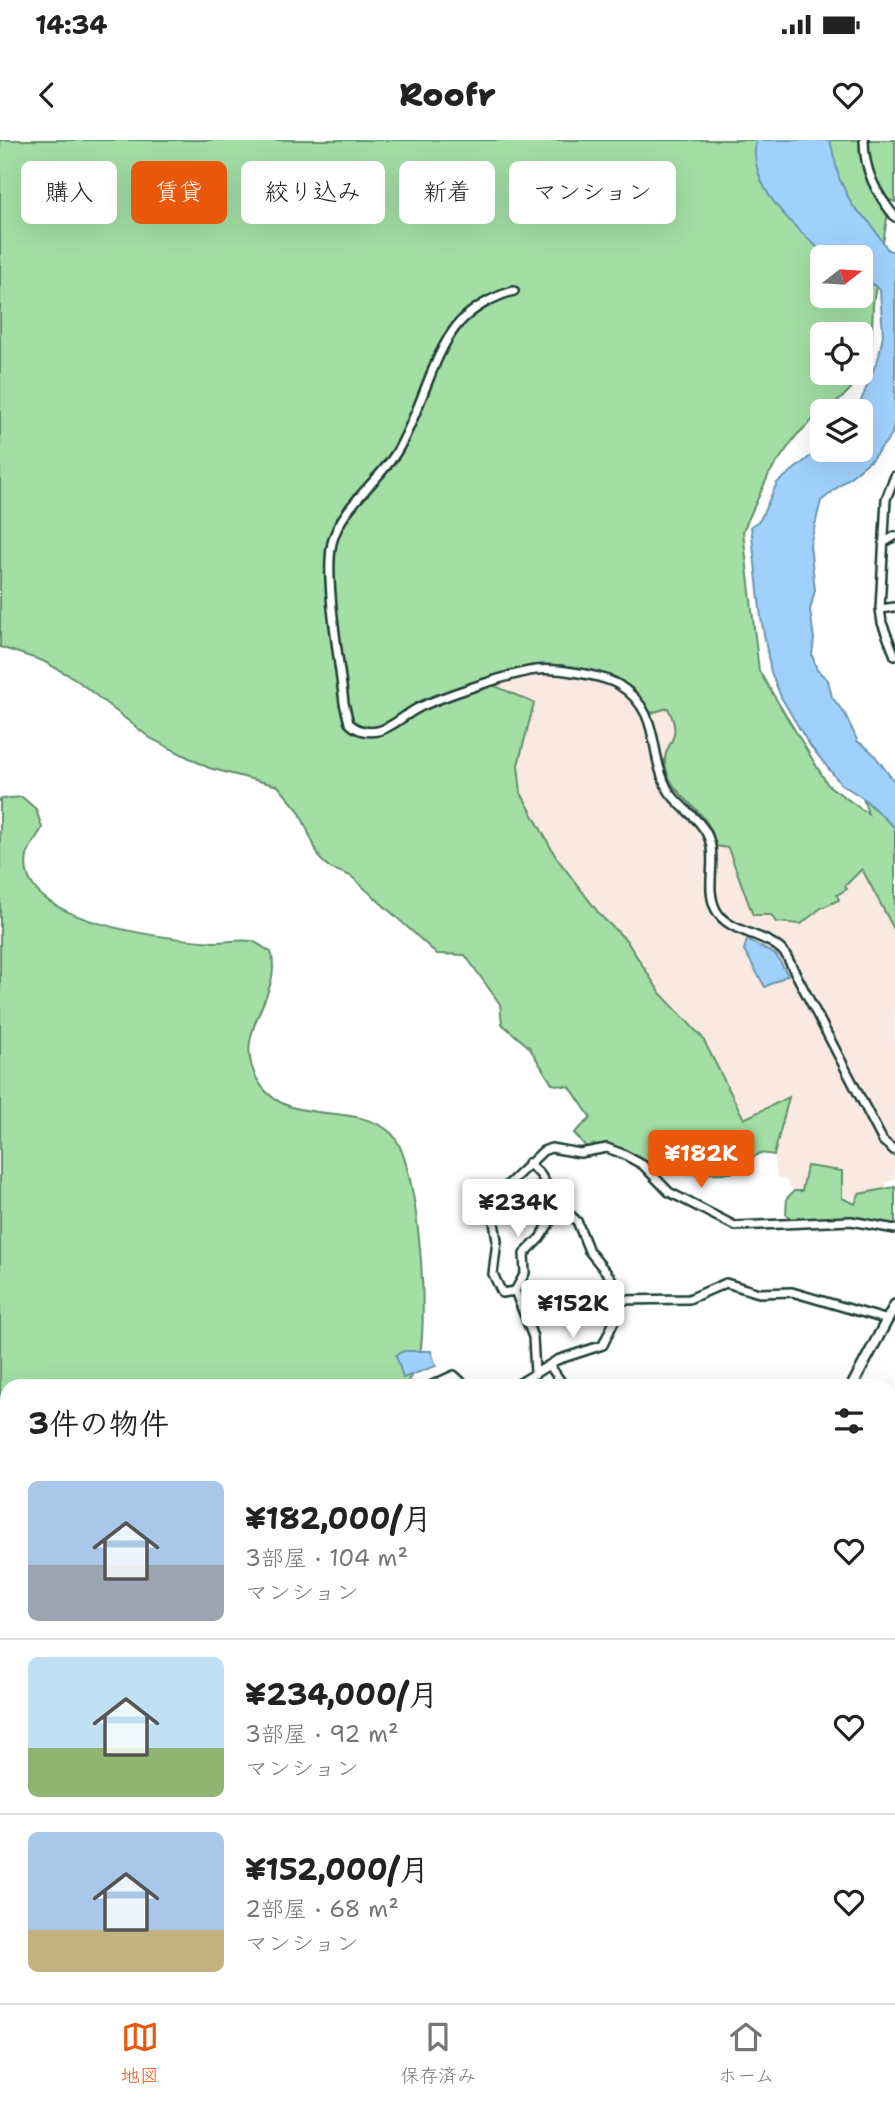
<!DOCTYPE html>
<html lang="ja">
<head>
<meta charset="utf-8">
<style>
  body { margin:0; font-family:"Shantell Sans","Klee One",sans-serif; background:#f2f2f2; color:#222; height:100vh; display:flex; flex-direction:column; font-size:26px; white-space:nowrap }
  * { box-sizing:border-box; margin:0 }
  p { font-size:23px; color:#767676 }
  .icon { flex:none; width:38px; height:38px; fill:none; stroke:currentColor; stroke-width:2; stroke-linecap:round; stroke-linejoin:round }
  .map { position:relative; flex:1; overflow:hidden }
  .panel { position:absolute; left:0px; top:1239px; width:896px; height:625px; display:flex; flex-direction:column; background:#fff; border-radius:21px 21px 0 0; box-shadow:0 7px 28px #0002 }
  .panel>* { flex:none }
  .hud { position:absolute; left:21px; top:21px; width:854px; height:63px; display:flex; gap:14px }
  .needle { width:46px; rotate:73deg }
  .buttons { position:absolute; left:810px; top:105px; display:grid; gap:14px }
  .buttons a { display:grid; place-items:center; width:63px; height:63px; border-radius:10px; background:#fff; box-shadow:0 7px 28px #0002; font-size:35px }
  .price { position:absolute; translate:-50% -60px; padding:0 16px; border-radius:7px; background:#fff; color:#222; font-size:23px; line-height:46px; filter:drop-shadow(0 2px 4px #0008) }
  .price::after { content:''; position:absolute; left:50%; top:42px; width:21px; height:16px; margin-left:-10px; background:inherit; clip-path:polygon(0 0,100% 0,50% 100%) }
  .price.current { background:#ea580c; color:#fff }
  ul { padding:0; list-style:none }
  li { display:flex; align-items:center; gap:21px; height:175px; padding:0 28px }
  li+li { border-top:2px solid #e0e0e0 }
  li span { display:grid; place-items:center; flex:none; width:196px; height:140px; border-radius:10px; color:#555 }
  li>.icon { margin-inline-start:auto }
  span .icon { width:84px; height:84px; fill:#fffc; stroke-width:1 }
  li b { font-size:30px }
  h2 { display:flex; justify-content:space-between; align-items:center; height:84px; padding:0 28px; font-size:30px }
  .chip { padding:0 24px; border-radius:10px; background:#fff; box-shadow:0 7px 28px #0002; font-size:24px; line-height:63px }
  .chip.current { background:#ea580c; color:#fff }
  .status { display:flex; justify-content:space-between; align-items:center; height:49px; padding:0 35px; background:#fff; direction:ltr }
  .status svg { height:19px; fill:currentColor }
  header { display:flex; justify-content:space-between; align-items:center; height:91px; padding:0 28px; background:#fff; font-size:32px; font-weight:800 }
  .tabs { display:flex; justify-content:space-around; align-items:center; height:98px; border-top:2px solid #e0e0e0; background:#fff; font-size:19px; color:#767676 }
  .tabs a { display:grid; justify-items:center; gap:4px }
  .tabs .current { color:#ea580c }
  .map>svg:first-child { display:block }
</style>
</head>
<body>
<div class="status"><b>14:34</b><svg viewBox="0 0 49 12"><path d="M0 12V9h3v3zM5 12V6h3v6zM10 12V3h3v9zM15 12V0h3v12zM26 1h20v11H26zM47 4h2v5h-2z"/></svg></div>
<header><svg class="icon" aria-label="back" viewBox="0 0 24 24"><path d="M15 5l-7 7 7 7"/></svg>Roofr<svg class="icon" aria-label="heart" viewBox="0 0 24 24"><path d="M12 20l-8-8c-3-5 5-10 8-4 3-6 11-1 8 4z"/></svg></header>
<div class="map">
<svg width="895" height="1863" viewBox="0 0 895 1863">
  <rect width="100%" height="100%" fill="#fff"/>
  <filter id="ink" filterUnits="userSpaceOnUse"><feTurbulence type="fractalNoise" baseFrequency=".0143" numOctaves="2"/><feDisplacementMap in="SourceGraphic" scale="14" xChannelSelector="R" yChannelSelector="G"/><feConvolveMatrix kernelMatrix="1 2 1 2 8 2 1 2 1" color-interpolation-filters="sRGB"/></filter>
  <g filter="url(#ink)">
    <!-- built -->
    <path fill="#f9e9e1" d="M 547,525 L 615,538 L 641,559 L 651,573 L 668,568 L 675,582 L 675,598 L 665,621 L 709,686 L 716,706 L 728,708 L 771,775 L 808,781 L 821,768 L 838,760 L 837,755 L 862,729 L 895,791 L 895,1040 L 886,1041 L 886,1049 L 860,1054 L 855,1064 L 804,1030 L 802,1051 L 794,1051 L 784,1039 L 777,1038 L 774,1015 L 789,958 L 745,979 L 702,897 L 661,854 L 626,800 L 601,776 L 556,717 L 521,653 L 518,625 L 534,563 L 495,546 L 493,538 L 529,526 Z"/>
    <!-- green -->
    <path fill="#a3dea5" stroke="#618e6c" stroke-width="2" fill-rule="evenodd" d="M 0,0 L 895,0 L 895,62 L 890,60 L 873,164 L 871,216 L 859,240 L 841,259 L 822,271 L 796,296 L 769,334 L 743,391 L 759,531 L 828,645 L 868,674 L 863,658 L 895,688 L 895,791 L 862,729 L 845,746 L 847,749 L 837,755 L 839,760 L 821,768 L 801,784 L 776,782 L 771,775 L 753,775 L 728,708 L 716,706 C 714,700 713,692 709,686 C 696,663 669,653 665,624 C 663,601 685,602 668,568 L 651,573 L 624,543 L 583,530 L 547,525 L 529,526 L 493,538 L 495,546 L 534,563 L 518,625 L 521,653 L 556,717 L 601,776 L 626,800 L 661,854 L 702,897 L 744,979 L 789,957 L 774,1015 L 760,1013 L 731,1033 L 658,1034 L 623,1012 L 587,1008 L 574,993 L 591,978 L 570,947 L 552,944 L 529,907 L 502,884 L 500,864 L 465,815 L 437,814 L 351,736 L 330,728 L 320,719 L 299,671 L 278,646 L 209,628 L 150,598 L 74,538 L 43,521 L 0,507 ZM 822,117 L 861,117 L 861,156 L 822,156 ZM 822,194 L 861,194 L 861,233 L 822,233 Z
      M 22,657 L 36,669 L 42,688 C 38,696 28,708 27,716 C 14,784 171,799 215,802 C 226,802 241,799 252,801 C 258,803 265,809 271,812 C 284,856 230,890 257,939 C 285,990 353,959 391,993 C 419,1019 429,1179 419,1218 C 417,1227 410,1238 405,1246 L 7,1246 L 7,1324 L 0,1322 L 0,659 Z
      M 807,1026 L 842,1031 L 842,1058 L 855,1064 L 859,1054 L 895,1047 L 895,1087 L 794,1081 L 786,1074 L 787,1058 L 794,1051 L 802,1051 Z"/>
    <!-- water -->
    <path fill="#a0d1fd" stroke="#6c96ad" stroke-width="2" d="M 756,0 L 830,0 L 839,38 L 852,65 L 870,83 L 888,110 L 895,112 L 895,283 L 891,296 L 871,320 L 821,361 L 810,405 L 815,450 L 810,470 L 814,499 L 812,515 L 817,530 L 828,540 L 832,557 L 845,574 L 858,602 C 874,609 883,629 895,642 L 895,688 L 863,658 L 841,644 L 808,603 L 781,557 L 771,532 L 761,478 L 751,386 L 760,380 L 777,343 L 822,307 L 822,310 L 861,310 L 861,271 L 857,271 L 879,216 L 883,195 L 880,150 L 861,135 L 861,117 L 828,117 C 796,88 747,48 756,0 Z
      M 747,800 L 776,815 L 788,835 L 765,847 L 744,810 Z
      M 404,1211 L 431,1211 L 436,1226 L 403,1238 L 396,1215 Z
      M 895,1731 L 895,1863 L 826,1863 L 824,1857 L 889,1857 L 889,1739 Z"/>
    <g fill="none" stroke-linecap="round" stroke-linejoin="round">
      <!-- stream -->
      <path stroke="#6c96ad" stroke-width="2.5" d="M 889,1448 L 891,1437"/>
      <!-- river -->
      <path stroke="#a0d1fd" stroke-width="14" d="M 889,1436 L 895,1436
        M 0,1592 L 7,1593"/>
      <!-- minor casing -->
      <g stroke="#1f3d34" stroke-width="12">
        <path id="minor" d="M 864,0 C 864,31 876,53 895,77
          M 514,151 C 494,156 473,168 459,183 C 432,214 420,275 396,313 C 377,343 341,367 332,403 C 324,438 340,524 344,563 L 349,583 C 357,591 367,593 378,591 C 394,587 405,574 420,567 C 444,556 511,533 536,530 C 556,528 603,535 619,545 C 662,572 648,612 667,648 C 678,669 703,677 710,702 C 716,723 705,749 716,770 C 729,795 769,792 786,815 L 883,1001 L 895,1011
          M 895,336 L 886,359 L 880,469 L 882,483 L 895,516
          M 883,403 L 895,396
          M 880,469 L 895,467
          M 515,1151 L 525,1133 L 524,1114 L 540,1098 L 560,1066
          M 618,1160 L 689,1159 L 726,1143 L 759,1153 L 792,1152 L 888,1180
          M 525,1173 L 565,1153 L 615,1150
          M 550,1226 L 564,1246
          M 535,1234 L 533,1197 L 515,1151 L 502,1153 L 493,1134 L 497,1101 L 492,1069 L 494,1058 L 543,1011 L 551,1008 L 580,1013 L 607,1008 L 623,1014 L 643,1025 L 669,1052 L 735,1086 L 851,1081 L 895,1089
          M 430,1246 L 454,1235 L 466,1246
          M 515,1246 L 557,1220 L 603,1205 L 618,1173 L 611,1138 L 589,1111 L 577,1081 L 560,1066 L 540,1034 L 528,1023
          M 0,1546 L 7,1545
          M 889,1611 L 895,1604
          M 889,1656 L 895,1648
          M 889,1698 L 895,1691
          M 0,1846 L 2,1863
          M 241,1857 L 245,1863
          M 512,1863 L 518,1857
          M 577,1863 L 579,1857
          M 673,1863 L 681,1857
          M 716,1863 L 724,1857"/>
      </g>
      <!-- tertiary casing -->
      <g stroke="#1f3d34" stroke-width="14">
        <path id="tertiary" d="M 852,1246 L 895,1165
          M 0,1843 L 7,1838"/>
      </g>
      <!-- trunk casing -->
      <g stroke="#1f3d34" stroke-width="18">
        <path id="trunk" d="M 0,1600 L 7,1601
          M 546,1857 L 552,1863"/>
      </g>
      <!-- minor -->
      <use href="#minor" stroke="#fff" stroke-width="7"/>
      <!-- tertiary -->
      <use href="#tertiary" stroke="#fff" stroke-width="9"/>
      <!-- trunk -->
      <use href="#trunk" stroke="#fddcac" stroke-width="12"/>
    </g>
  </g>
</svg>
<div class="buttons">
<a><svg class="needle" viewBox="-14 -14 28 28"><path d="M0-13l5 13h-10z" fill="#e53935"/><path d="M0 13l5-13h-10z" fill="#767676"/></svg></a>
<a><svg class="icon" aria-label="locate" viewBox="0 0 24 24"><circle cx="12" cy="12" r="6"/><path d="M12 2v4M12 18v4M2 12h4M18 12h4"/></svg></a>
<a><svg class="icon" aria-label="layers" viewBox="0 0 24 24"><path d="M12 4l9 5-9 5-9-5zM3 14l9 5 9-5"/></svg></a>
</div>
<b class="price current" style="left:701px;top:1050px">¥182K</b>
<b class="price" style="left:518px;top:1099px">¥234K</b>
<b class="price" style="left:573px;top:1200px">¥152K</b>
<div class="hud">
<a class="chip">購入</a>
<a class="chip current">賃貸</a>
<a class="chip">絞り込み</a>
<a class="chip">新着</a>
<a class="chip">マンション</a>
</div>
<section class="panel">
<h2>3件の物件<svg class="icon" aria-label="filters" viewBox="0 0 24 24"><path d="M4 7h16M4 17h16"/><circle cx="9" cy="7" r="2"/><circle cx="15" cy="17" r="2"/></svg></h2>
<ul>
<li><span style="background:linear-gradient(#a9c7e8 60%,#9aa5b1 0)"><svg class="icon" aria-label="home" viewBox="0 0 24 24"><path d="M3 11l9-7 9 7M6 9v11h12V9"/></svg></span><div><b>¥182,000/月</b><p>3部屋 · 104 m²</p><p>マンション</p></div><svg class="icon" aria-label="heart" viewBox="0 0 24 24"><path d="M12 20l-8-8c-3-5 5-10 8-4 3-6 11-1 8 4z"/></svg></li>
<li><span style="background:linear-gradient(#bfe0f5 65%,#8fb573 0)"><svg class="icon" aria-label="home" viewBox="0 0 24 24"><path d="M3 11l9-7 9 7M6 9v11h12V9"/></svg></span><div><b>¥234,000/月</b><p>3部屋 · 92 m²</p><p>マンション</p></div><svg class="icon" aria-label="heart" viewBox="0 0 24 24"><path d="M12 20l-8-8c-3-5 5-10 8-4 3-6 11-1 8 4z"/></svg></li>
<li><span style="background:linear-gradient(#a9c7e8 70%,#c2b280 0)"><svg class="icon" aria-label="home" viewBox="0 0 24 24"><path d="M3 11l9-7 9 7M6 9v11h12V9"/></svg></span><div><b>¥152,000/月</b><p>2部屋 · 68 m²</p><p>マンション</p></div><svg class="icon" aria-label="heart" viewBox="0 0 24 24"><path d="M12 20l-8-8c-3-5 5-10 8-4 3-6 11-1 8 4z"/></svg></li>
</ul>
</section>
</div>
<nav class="tabs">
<a class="current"><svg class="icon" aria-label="map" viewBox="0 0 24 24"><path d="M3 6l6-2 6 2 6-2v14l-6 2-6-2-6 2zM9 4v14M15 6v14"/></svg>地図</a>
<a><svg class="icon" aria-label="saved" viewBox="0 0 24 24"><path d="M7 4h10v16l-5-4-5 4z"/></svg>保存済み</a>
<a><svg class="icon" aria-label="home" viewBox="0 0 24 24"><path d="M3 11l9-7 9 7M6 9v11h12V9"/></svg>ホーム</a>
</nav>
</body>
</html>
